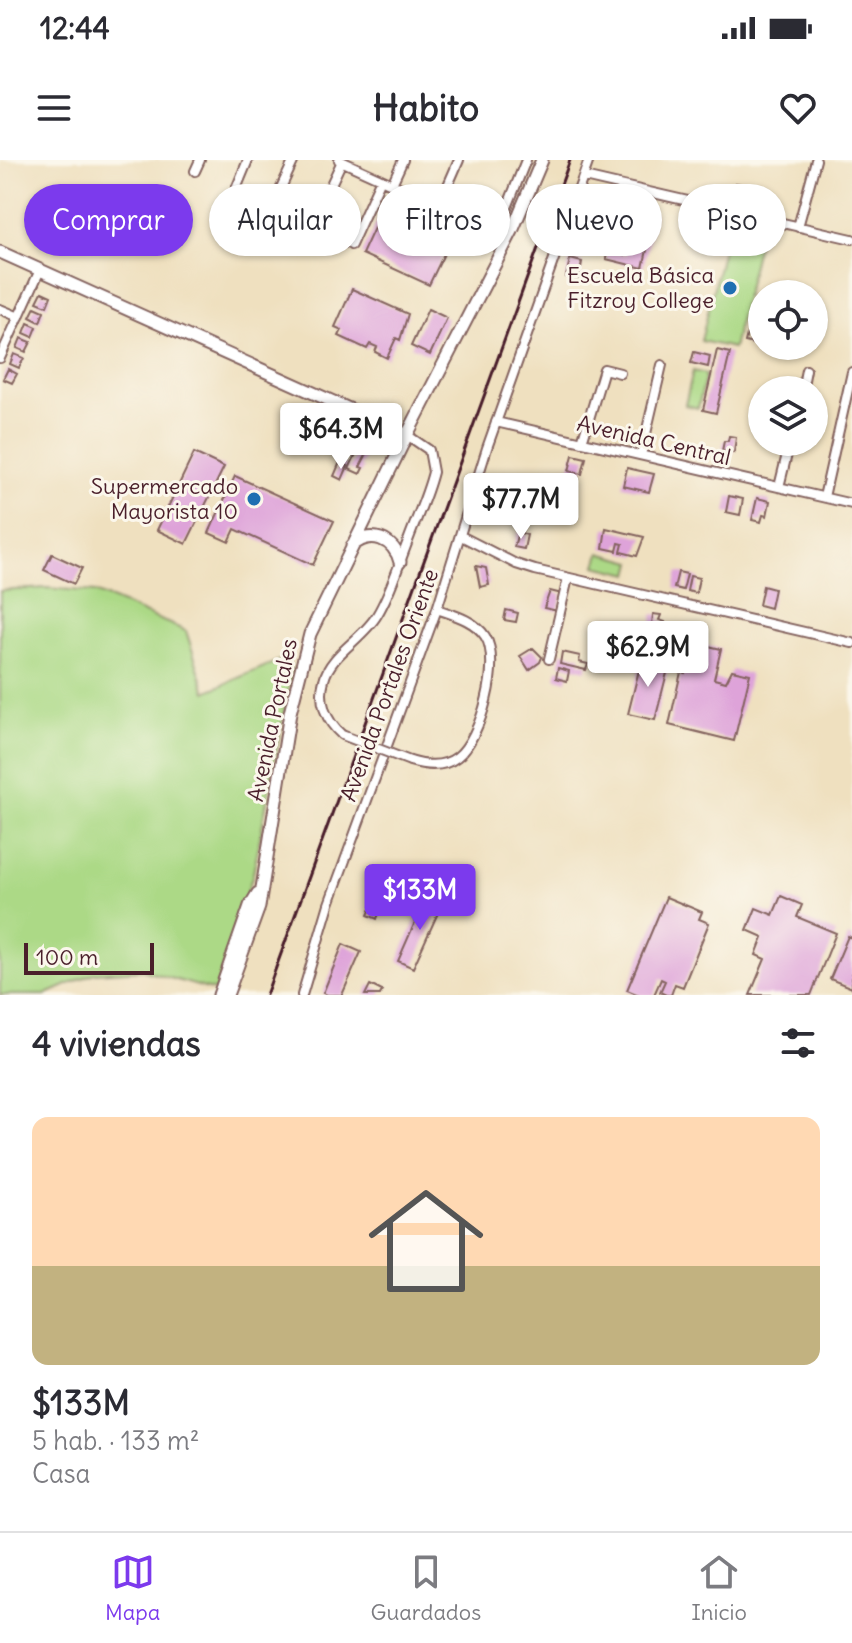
<!DOCTYPE html>
<html lang="es">
<head>
<meta charset="utf-8">
<style>
  body { margin:0; font-family:Delius,sans-serif; background:#f2f2f3; color:#2b2b33; height:100vh; display:flex; flex-direction:column; font-size:30px; white-space:nowrap }
  * { box-sizing:border-box; margin:0 }
  p { font-size:26px; color:#7c7c81 }
  .icon { flex:none; width:44px; height:44px; fill:none; stroke:currentColor; stroke-width:2; stroke-linecap:round; stroke-linejoin:round }
  .map { position:relative; height:835px; overflow:hidden }
  .panel { display:flex; flex-direction:column; background:#fff; flex:1 }
  .panel>* { flex:none }
  .banner { position:absolute; left:24px; top:24px; width:804px; height:72px; display:flex; gap:16px }
  .tools { position:absolute; left:748px; top:120px; display:grid; gap:16px }
  .tools a { display:grid; place-items:center; width:80px; height:80px; border-radius:50%; background:#fff; box-shadow:0 2px 6px #0004; font-size:40px }
  .scale { position:absolute; left:24px; bottom:20px; width:130px; box-sizing:border-box; padding-left:8px; border:4px solid #4a1f2b; border-top:0; font-size:22px; line-height:28px; white-space:nowrap; color:#4a1f2b; -webkit-text-stroke:6px #fbf7ec; paint-order:stroke }
  .price { position:absolute; translate:-50% -68px; padding:0 18px; border-radius:8px; background:#fff; color:#222; font-size:26px; line-height:52px; filter:drop-shadow(0 2px 4px #0008) }
  .price::after { content:''; position:absolute; left:50%; top:48px; width:24px; height:18px; margin-left:-12px; background:inherit; clip-path:polygon(0 0,100% 0,50% 100%) }
  .price.selected { background:#7c3aed; color:#fff }
  ul { padding:0; list-style:none }
  li { display:grid; align-content:center; gap:16px; height:424px; padding:0 32px }
  li+li { border-top:2px solid #e1e1e2 }
  li span { display:grid; place-items:center; height:248px; border-radius:16px; color:#555 }
  li>.icon { margin-inline-start:auto }
  span .icon { width:144px; height:144px; fill:#fffc; stroke-width:1 }
  li b { font-size:34px }
  h2 { display:flex; justify-content:space-between; align-items:center; height:96px; padding:0 32px; font-size:34px }
  .pill { padding:0 28px; border-radius:36px; background:#fff; box-shadow:0 2px 6px #0004; font-size:28px; line-height:72px }
  .pill.selected { background:#7c3aed; color:#fff }
  .status { display:flex; justify-content:space-between; align-items:center; height:56px; padding:0 40px; background:#fff; direction:ltr }
  .status svg { height:22px; fill:currentColor }
  header { display:flex; justify-content:space-between; align-items:center; height:104px; padding:0 32px; background:#fff; font-size:36px; font-weight:700 }
  .dock { display:flex; justify-content:space-around; align-items:center; height:112px; border-top:2px solid #e1e1e2; background:#fff; font-size:22px; color:#7c7c81 }
  .dock a { display:grid; justify-items:center; gap:4px }
  .dock .selected { color:#7c3aed }
  .map>svg:first-child { display:block }
</style>
</head>
<body>
<div class="status"><b>12:44</b><svg viewBox="0 0 49 12"><path d="M0 12V9h3v3zM5 12V6h3v6zM10 12V3h3v9zM15 12V0h3v12zM26 1h20v11H26zM47 4h2v5h-2z"/></svg></div>
<header><svg class="icon" aria-label="menu" viewBox="0 0 24 24"><path d="M4 6h16M4 12h16M4 18h16"/></svg>Habito<svg class="icon" aria-label="heart" viewBox="0 0 24 24"><path d="M12 20l-8-8c-3-5 5-10 8-4 3-6 11-1 8 4z"/></svg></header>
<div class="map">
<svg width="852" height="835" viewBox="0 0 852 835">
  <rect width="100%" height="100%" fill="#fbf7ec"/>
  <filter id="ink" filterUnits="userSpaceOnUse"><feTurbulence type="fractalNoise" baseFrequency=".0125" numOctaves="2"/><feDisplacementMap in="SourceGraphic" scale="16" xChannelSelector="R" yChannelSelector="G"/><feConvolveMatrix kernelMatrix="1 2 1 2 8 2 1 2 1" color-interpolation-filters="sRGB"/></filter>
  <filter id="wash" filterUnits="userSpaceOnUse"><feTurbulence type="fractalNoise" baseFrequency=".006" numOctaves="4" result="noise"/><feDisplacementMap in="SourceGraphic" scale="32" xChannelSelector="R" yChannelSelector="G"/><feGaussianBlur stdDeviation="1.8" result="paint"/><feColorMatrix in="noise" values="0 0 0 0 0 0 0 0 0 0 0 0 0 0 0 0 0 1.4 0 .05"/><feComposite in="paint" operator="in"/></filter>
  <g filter="url(#wash)">
    <rect width="100%" height="100%" fill="#efe0bf"/>
    <!-- green -->
    <path fill="#acd986" stroke="#7b7c58" stroke-width="2" d="M 727,72 L 759,79 L 733,188 L 701,181 Z
      M 693,211 L 706,214 L 698,248 L 685,245 Z
      M 600,393 L 633,402 L 630,414 L 596,406 Z
      M 47,428 L 95,432 L 186,471 L 206,532 L 287,497 L 292,511 L 253,714 L 215,831 L 142,810 L 94,813 L 45,835 L 0,835 L 0,431 Z"/>
    <g id="blocks">
      <!-- building -->
      <path fill="#dea3d9" d="M 736,23 L 747,25 L 743,39 L 733,36 Z
        M 750,29 L 764,32 L 761,47 L 756,46 L 757,42 L 747,40 Z
        M 386,42 L 454,73 L 429,125 L 362,94 Z
        M 636,50 L 655,54 L 643,108 L 606,99 L 607,91 L 625,95 Z
        M 570,99 L 582,102 L 579,119 L 566,117 Z
        M 352,129 L 408,154 L 400,180 L 396,178 L 387,198 L 375,192 L 377,187 L 370,184 L 367,189 L 339,176 L 342,170 L 335,167 Z
        M 42,132 L 51,136 L 47,146 L 37,142 Z
        M 755,141 L 762,143 L 762,186 L 745,182 Z
        M 35,147 L 44,151 L 40,162 L 30,157 Z
        M 428,149 L 447,158 L 430,195 L 411,186 Z
        M 28,163 L 37,167 L 33,177 L 24,173 Z
        M 21,178 L 31,182 L 26,192 L 17,188 Z
        M 717,190 L 730,193 L 716,253 L 703,250 Z
        M 694,192 L 710,196 L 708,207 L 691,203 Z
        M 14,194 L 24,198 L 19,208 L 10,204 Z
        M 8,209 L 17,214 L 12,223 L 3,219 Z
        M 357,275 L 373,282 L 360,307 L 363,308 L 360,314 L 349,309 L 361,283 L 355,280 Z
        M 729,276 L 736,277 L 734,293 L 722,291 L 724,281 L 728,281 Z
        M 194,293 L 224,307 L 186,384 L 157,370 Z
        M 573,295 L 586,298 L 582,314 L 569,311 Z
        M 340,302 L 348,306 L 342,320 L 334,316 Z
        M 627,308 L 654,314 L 649,332 L 623,326 Z
        M 235,316 L 334,361 L 313,405 L 235,369 L 229,382 L 209,373 Z
        M 729,336 L 743,339 L 740,355 L 726,352 Z
        M 757,338 L 770,341 L 767,356 L 763,355 L 761,362 L 752,360 Z
        M 606,368 L 644,377 L 637,396 L 621,392 L 623,384 L 619,383 L 617,391 L 603,388 Z
        M 518,372 L 527,375 L 524,389 L 514,387 Z
        M 52,394 L 82,408 L 74,424 L 44,410 Z
        M 476,406 L 486,408 L 489,425 L 480,427 Z
        M 678,412 L 687,414 L 683,430 L 674,428 Z
        M 690,416 L 699,418 L 696,433 L 687,431 Z
        M 763,426 L 774,429 L 770,448 L 759,445 Z
        M 550,431 L 562,434 L 558,451 L 544,448 Z
        M 506,450 L 518,453 L 516,462 L 504,460 Z
        M 653,454 L 661,455 L 659,460 L 665,462 L 662,478 L 651,475 Z
        M 692,482 L 721,489 L 714,519 L 726,522 L 732,510 L 750,514 L 734,581 L 669,565 L 681,512 L 685,513 Z
        M 533,488 L 542,497 L 540,502 L 529,510 L 520,496 Z
        M 562,492 L 580,496 L 579,502 L 588,504 L 586,510 L 560,504 Z
        M 642,498 L 669,505 L 655,560 L 628,554 Z
        M 558,508 L 569,511 L 567,521 L 556,518 Z
        M 781,736 L 802,745 L 797,757 L 836,773 L 811,835 L 750,835 L 765,799 L 756,795 L 763,777 L 747,770 L 756,748 L 773,755 Z
        M 426,737 L 442,744 L 413,808 L 398,801 Z
        M 666,737 L 702,752 L 699,759 L 709,763 L 683,827 L 675,824 L 671,835 L 666,835 L 660,832 L 665,821 L 661,819 L 654,835 L 639,835 L 627,830 Z
        M 373,744 L 381,748 L 377,759 L 368,755 Z
        M 848,776 L 852,778 L 852,828 L 830,819 Z
        M 343,784 L 361,792 L 342,835 L 327,835 L 323,833 Z
        M 370,825 L 382,831 L 380,835 L 365,835 Z"/>
    </g>
  </g>
  <g filter="url(#ink)">
    <use href="#blocks" fill-opacity="0" stroke="#84635f" stroke-width="2"/>
    <g fill="none" stroke-linecap="round" stroke-linejoin="round">
      <!-- minor casing -->
      <g stroke="#84635f" stroke-width="12">
        <path id="minor" d="M 339,0 L 493,70 L 500,65 L 526,0
          M 195,11 L 200,0
          M 584,17 L 852,79
          M 392,24 L 403,0
          M 236,29 L 248,0
          M 439,46 L 459,0
          M 272,47 L 294,0
          M 311,67 L 342,1
          M 798,67 L 816,0
          M 351,85 L 381,19
          M 0,149 L 19,157
          M 0,198 L 40,110
          M 802,230 L 806,210
          M 496,262 L 852,344
          M 582,282 L 604,209 L 620,213
          M 641,295 L 662,205
          M 779,327 L 790,282
          M 824,337 L 852,212
          M 461,376 L 516,404 L 535,410 L 852,483
          M 549,499 L 568,418
          M 342,575 C 326,561 318,541 324,520 C 330,494 363,479 377,455 C 391,432 398,406 408,381 C 416,359 427,336 433,312 L 429,290 L 407,275
          M 410,601 C 426,606 443,608 457,597 C 481,579 502,501 485,476 C 474,460 454,455 437,449
          M 302,835 L 329,744 L 437,449 L 487,288 L 589,0"/>
      </g>
      <!-- major casing -->
      <g stroke="#84635f" stroke-width="15">
        <path id="major" d="M 0,92 L 407,275
          M 352,386 C 371,369 394,379 400,402
          M 219,835 L 250,746 L 258,733
          M 227,835 L 259,747 L 290,553 L 310,474 L 407,275 L 512,71 L 542,0"/>
      </g>
      <!-- minor -->
      <use href="#minor" stroke="#fff" stroke-width="8"/>
      <!-- major -->
      <use href="#major" stroke="#fff" stroke-width="11"/>
      <!-- rail -->
      <path stroke="#4a1f2b" stroke-width="3" d="M 266,835 L 570,0"/>
      <!-- minor-bridge casing -->
      <g stroke="#84635f" stroke-width="12" stroke-linecap="butt">
        <path id="minor-bridge" d="M 342,575 L 410,601"/>
      </g>
      <!-- minor-bridge -->
      <use href="#minor-bridge" stroke="#fff" stroke-width="8"/>
    </g>
  </g>
  <!-- markers -->
  <g fill="#1f6fb2" stroke="#fbf7ec" stroke-width="3">
    <circle cx="730" cy="128" r="8"/>
    <circle cx="254" cy="339" r="8"/>
  </g>
  <g text-anchor="middle" dominant-baseline="central" stroke-width="6" stroke-linejoin="round" paint-order="stroke">
    <!-- poi labels -->
    <g font-size="22" fill="#4a1f2b" stroke="#fbf7ec" text-anchor="end">
      <text x="714" y="115">Escuela Básica<tspan x="714" dy="25">Fitzroy College</tspan></text>
      <text x="238" y="326">Supermercado<tspan x="238" dy="25">Mayorista 10</tspan></text>
    </g>
    <!-- street labels -->
    <g font-size="22" fill="#4a1f2b" stroke="#fbf7ec">
      <text transform="translate(654 280) rotate(13)">Avenida Central</text>
      <text transform="translate(389 525) rotate(-70)">Avenida Portales Oriente</text>
      <text transform="translate(272 560) rotate(-78)">Avenida Portales</text>
    </g>
  </g>
</svg>
<div class="tools">
<a><svg class="icon" aria-label="locate" viewBox="0 0 24 24"><circle cx="12" cy="12" r="6"/><path d="M12 2v4M12 18v4M2 12h4M18 12h4"/></svg></a>
<a><svg class="icon" aria-label="layers" viewBox="0 0 24 24"><path d="M12 4l9 5-9 5-9-5zM3 14l9 5 9-5"/></svg></a>
</div>
<div class="scale">100 m</div>
<b class="price" style="left:341px;top:311px">$64.3M</b>
<b class="price" style="left:521px;top:381px">$77.7M</b>
<b class="price" style="left:648px;top:529px">$62.9M</b>
<b class="price selected" style="left:420px;top:772px">$133M</b>
<div class="banner">
<a class="pill selected">Comprar</a>
<a class="pill">Alquilar</a>
<a class="pill">Filtros</a>
<a class="pill">Nuevo</a>
<a class="pill">Piso</a>
</div>
</div>
<section class="panel">
<h2>4 viviendas<svg class="icon" aria-label="filters" viewBox="0 0 24 24"><path d="M4 7h16M4 17h16"/><circle cx="9" cy="7" r="2"/><circle cx="15" cy="17" r="2"/></svg></h2>
<ul>
<li><span style="background:linear-gradient(#ffd9b3 60%,#c2b280 0)"><svg class="icon" aria-label="home" viewBox="0 0 24 24"><path d="M3 11l9-7 9 7M6 9v11h12V9"/></svg></span><div><b>$133M</b><p>5 hab. · 133 m²</p><p>Casa</p></div></li>
</ul>
</section>
<nav class="dock">
<a class="selected"><svg class="icon" aria-label="map" viewBox="0 0 24 24"><path d="M3 6l6-2 6 2 6-2v14l-6 2-6-2-6 2zM9 4v14M15 6v14"/></svg>Mapa</a>
<a><svg class="icon" aria-label="saved" viewBox="0 0 24 24"><path d="M7 4h10v16l-5-4-5 4z"/></svg>Guardados</a>
<a><svg class="icon" aria-label="home" viewBox="0 0 24 24"><path d="M3 11l9-7 9 7M6 9v11h12V9"/></svg>Inicio</a>
</nav>
</body>
</html>
